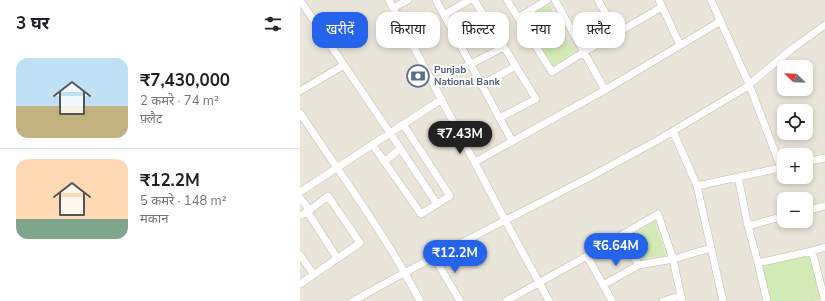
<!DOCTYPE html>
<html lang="hi">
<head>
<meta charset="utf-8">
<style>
  body { margin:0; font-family:"Nunito Sans","Noto Sans Devanagari",sans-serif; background:#f6f6f6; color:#202124; height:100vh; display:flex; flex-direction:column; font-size:15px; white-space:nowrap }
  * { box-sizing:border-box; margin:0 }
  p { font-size:13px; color:#757577 }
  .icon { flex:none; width:22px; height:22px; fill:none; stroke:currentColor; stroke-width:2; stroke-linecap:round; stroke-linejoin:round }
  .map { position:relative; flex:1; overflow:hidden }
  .side { display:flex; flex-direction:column; background:#fff; width:300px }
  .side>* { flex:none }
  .hud { position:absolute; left:12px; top:12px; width:380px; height:36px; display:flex; gap:8px }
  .needle { width:26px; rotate:293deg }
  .buttons { position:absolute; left:477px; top:60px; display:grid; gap:8px }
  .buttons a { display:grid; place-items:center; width:36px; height:36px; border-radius:8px; background:#fff; box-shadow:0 2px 6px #0003; font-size:20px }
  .price { position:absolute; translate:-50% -34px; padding:0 9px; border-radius:14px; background:#2563eb; color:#fff; font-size:13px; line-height:26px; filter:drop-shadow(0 1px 2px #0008) }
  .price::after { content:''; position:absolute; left:50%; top:24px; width:12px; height:9px; margin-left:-6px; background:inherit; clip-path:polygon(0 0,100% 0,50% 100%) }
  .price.on { background:#222; color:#fff }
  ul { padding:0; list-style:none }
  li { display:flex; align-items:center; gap:12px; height:100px; padding:0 16px }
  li+li { border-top:1px solid #e0e0e0 }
  li span { display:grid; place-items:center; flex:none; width:112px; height:80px; border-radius:12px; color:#555 }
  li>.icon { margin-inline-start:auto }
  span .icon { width:48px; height:48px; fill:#fffc; stroke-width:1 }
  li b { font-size:17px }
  h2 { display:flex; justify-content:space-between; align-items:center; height:48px; padding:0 16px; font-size:17px }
  .chip { padding:0 14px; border-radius:12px; background:#fff; box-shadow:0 2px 6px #0003; font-size:14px; line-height:36px }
  .chip.on { background:#2563eb; color:#fff }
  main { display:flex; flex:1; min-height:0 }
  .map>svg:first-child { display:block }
</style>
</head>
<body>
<main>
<section class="side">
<h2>3 घर<svg class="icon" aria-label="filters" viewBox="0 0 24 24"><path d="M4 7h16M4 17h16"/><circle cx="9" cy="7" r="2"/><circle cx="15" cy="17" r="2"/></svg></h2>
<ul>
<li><span style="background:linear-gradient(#bfe0f5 60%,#c2b280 0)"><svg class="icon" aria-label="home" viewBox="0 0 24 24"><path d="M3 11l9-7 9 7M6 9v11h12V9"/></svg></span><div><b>₹7,430,000</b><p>2 कमरे · 74 m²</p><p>फ़्लैट</p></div></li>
<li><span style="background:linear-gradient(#ffd9b3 75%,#7fa58c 0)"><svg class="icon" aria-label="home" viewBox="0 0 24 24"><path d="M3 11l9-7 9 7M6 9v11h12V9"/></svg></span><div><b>₹12.2M</b><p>5 कमरे · 148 m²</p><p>मकान</p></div></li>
</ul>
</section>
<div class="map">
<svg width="525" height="301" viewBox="0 0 525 301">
  <rect width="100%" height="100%" fill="#f6f3ec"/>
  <!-- residential -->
  <path fill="#eae5da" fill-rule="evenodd" d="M 0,0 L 525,0 L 525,301 L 0,301 ZM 484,67 L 506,67 L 506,89 L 484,89 ZM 484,111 L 506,111 L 506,133 L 484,133 ZM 484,155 L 506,155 L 506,177 L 484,177 ZM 484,199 L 506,199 L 506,221 L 484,221 Z"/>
  <!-- green -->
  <path fill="#d2eab5" d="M 249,5 L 274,52 L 252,67 L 222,19 Z
    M 355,221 L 366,256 L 341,259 L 328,239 Z
    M 509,254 L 522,299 L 512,301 L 471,301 L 462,265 Z"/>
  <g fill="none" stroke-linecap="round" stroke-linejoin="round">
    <!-- minor casing -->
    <g stroke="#c2bbae" stroke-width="8">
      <path id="minor" d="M 89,0 L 205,220 L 249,301
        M 136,0 L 212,141
        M 207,0 L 252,72 L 284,52 L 362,7
        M 255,0 L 305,90
        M 298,0 L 317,33
        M 359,0 L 380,45
        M 411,0 L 449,84 L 481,168
        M 2,3 L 90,133 L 137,204
        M 93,8 L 108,0
        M 144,15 L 169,0
        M 218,18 L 247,0
        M 26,38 L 44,27
        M 134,83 L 204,47 L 174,0
        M 181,85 L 216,66
        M 0,91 L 44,65
        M 0,113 C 41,175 86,235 120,301
        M 199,118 L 236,99 L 204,47
        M 373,131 L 397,186
        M 72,144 L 121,214 L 150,196 L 103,124
        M 84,162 L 100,149
        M 175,162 L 305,90 L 421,21
        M 506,162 L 525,158
        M 438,177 L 448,226
        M 0,192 L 142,99
        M 0,198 L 10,210 L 28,196 L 60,243 L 0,284
        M 7,211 L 37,258
        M 506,211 L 525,206
        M 358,214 L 373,259 L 339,265 L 320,236 Z
        M 0,216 L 10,210
        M 512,251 L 525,247
        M 0,255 L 14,275
        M 134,257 L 160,301
        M 458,263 L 448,226 L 484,216
        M 303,285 L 339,265
        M 53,301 L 102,274 L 194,226 L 288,178 L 358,140 L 445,88 L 493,48 L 525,25
        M 206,301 L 287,256
        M 312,301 L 287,256 L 320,236
        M 363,301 L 380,296
        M 382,301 L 373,259 L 411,248
        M 423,301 L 397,186 L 484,167
        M 467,301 L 458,263 L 512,251 L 525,301"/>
    </g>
    <!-- minor -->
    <use href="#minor" stroke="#fff" stroke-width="7"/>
  </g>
  <!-- icons -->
  <defs>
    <g id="bank-ring" transform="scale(1.15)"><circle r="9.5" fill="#fff" stroke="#5c6f8a" stroke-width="1.5"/><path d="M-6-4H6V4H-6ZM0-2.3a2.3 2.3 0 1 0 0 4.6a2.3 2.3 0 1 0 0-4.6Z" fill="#5c6f8a"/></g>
  </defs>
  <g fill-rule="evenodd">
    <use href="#bank-ring" x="118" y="76"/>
  </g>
  <g text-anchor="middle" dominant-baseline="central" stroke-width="4" stroke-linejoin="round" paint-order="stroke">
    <!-- service labels -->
    <g font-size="10" font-weight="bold" fill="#4e5e75" stroke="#fff" text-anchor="start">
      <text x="134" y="70">Punjab<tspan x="134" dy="12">National Bank</tspan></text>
    </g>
  </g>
</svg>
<div class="buttons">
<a><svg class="needle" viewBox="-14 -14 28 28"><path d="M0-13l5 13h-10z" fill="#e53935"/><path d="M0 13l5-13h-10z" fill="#757577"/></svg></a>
<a><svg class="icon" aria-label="locate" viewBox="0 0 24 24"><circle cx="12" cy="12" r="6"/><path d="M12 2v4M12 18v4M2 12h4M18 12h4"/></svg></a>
<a>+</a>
<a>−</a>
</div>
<b class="price on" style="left:160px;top:155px">₹7.43M</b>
<b class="price" style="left:316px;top:267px">₹6.64M</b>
<b class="price" style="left:155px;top:274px">₹12.2M</b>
<div class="hud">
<a class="chip on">खरीदें</a>
<a class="chip">किराया</a>
<a class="chip">फ़िल्टर</a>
<a class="chip">नया</a>
<a class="chip">फ़्लैट</a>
</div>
</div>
</main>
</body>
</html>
